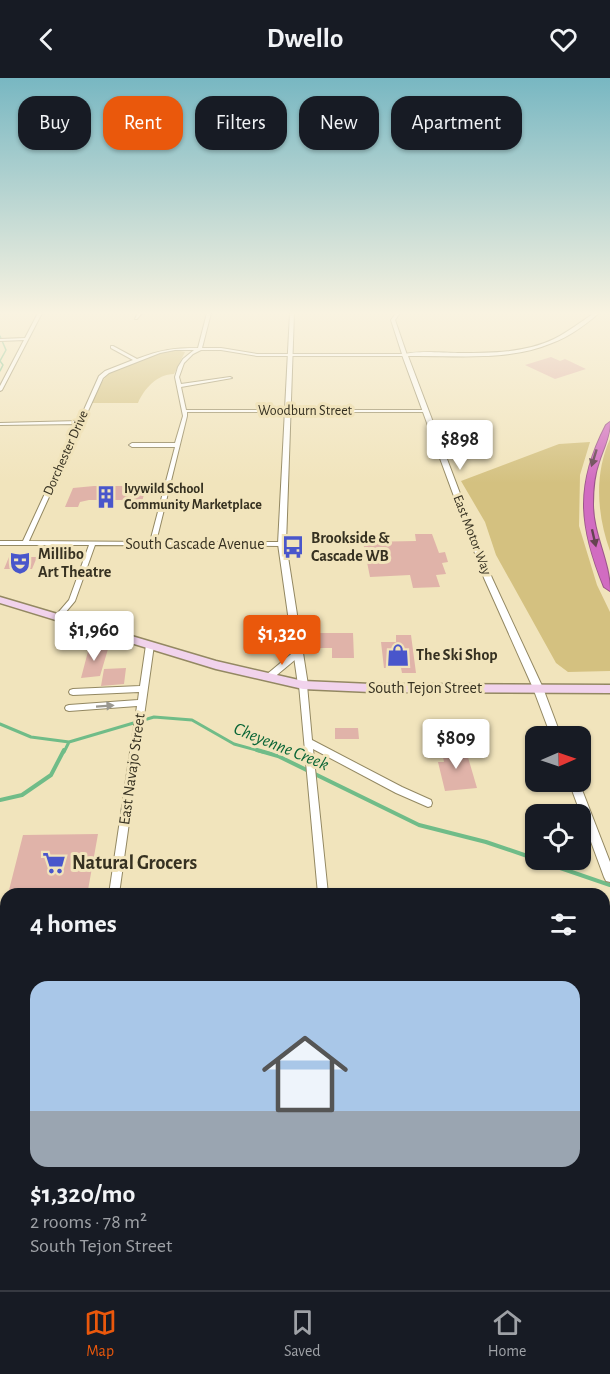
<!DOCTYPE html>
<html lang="en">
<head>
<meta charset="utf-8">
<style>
  body { margin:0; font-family:"Alegreya Sans",sans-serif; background:#20242c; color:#f1f3f6; height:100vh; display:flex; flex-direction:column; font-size:22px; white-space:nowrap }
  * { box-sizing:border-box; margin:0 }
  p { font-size:20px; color:#9ea1a6 }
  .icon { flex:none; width:33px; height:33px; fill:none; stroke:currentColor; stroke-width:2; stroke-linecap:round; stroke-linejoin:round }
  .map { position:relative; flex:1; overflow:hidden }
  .details { position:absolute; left:0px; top:810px; width:610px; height:402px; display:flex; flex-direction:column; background:#171b24; border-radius:18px 18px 0 0; box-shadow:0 2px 4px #0004 }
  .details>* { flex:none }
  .top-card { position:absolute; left:18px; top:18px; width:574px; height:54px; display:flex; gap:12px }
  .needle { width:39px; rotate:88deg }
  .tools { position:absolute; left:525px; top:648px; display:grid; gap:12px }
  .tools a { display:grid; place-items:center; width:66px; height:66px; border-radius:12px; background:#171b24; box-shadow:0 2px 4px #0004; font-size:30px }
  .price { position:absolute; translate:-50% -51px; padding:0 14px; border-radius:6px; background:#fff; color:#222; font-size:20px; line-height:39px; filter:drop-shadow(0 2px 3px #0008) }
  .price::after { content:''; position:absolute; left:50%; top:36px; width:18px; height:14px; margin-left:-9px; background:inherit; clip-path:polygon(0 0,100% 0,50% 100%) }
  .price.selected { background:#ea580c; color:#fff }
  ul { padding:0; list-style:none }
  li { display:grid; align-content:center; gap:12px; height:318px; padding:0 30px }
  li+li { border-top:2px solid #363941 }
  li span { display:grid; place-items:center; height:186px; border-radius:18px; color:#555 }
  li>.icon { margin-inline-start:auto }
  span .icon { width:108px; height:108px; fill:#fffc; stroke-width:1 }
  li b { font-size:26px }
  h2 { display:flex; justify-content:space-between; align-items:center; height:72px; padding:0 30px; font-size:26px }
  .chip { padding:0 21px; border-radius:18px; background:#171b24; box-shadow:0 2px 4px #0004; font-size:21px; line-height:54px }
  .chip.selected { background:#ea580c; color:#fff }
  header { display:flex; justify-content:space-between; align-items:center; height:78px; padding:0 30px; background:#171b24; font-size:27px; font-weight:700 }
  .tab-bar { display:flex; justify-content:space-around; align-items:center; height:84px; border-top:2px solid #363941; background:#171b24; font-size:16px; color:#9ea1a6 }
  .tab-bar a { display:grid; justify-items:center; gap:3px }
  .tab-bar .selected { color:#ea580c }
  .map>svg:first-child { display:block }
</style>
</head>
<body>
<header><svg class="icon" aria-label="back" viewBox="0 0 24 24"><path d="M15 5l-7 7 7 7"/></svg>Dwello<svg class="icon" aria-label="heart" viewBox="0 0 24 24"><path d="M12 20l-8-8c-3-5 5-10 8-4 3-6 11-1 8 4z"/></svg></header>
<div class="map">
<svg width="610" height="1212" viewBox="0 0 610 1212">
  <rect width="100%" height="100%" fill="#f1e4bc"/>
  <!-- green -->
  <path fill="#d4c180" d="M 176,272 L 185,274 L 174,296 C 157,296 144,311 138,325 L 91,325 C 96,316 101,303 108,296 C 121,285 159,274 176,272 Z
    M 610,361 L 610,473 C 597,437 594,396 610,361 Z
    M 590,364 L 580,397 L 579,448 L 597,507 L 610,534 L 610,593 L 568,594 L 556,585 L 496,477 L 485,444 L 461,403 L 559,366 Z"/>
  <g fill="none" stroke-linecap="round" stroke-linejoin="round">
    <!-- stream-far2 -->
    <path stroke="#70bc88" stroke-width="1.5" d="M 0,258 L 6,272 L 0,283 L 3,287 L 0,293"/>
    <!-- stream-far1 -->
    <path stroke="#70bc88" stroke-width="3" d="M 0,646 L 31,659 L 69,664
      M 64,674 L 69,664 L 154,639 L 192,642 L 234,666 L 263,674"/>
    <!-- stream -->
    <path stroke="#70bc88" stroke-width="4" d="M 257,672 L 278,678 L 419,747 L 486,764 L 536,781
      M 0,722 L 22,717 L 51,697 L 64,672
      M 537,782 L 610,807"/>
  </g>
  <!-- building -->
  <path fill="#e0b3a9" d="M 551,279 L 560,283 L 565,281 L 586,291 L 555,301 L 525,287 Z
    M 94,408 L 127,408 L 134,410 L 146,410 L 140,430 L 128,430 L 130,424 L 121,422 L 89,422 L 80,424 L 78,429 L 65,429 L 73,410 Z
    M 415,456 L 432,456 L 439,475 L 445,474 L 448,484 L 442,485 L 446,496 L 436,497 L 440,509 L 413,510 L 410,497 L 370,499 L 363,464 L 416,463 Z
    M 9,479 L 37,479 L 32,491 L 4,491 Z
    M 318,555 L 353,555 L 354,580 L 332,580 L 332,570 L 318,570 Z
    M 396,557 L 411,557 L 416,595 L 402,595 L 401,590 L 384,590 L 381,564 L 396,564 Z
    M 90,566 L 108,571 L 100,598 L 81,600 Z
    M 126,590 L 124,606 L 101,608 L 104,591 Z
    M 335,650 L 358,650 L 359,661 L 335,661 Z
    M 441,669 L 465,669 L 477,710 L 445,713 L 438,684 L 444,684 Z
    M 98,756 L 88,812 L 8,816 L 23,757 Z"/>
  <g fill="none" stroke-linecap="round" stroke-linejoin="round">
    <!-- minor casing -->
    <g stroke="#938862" stroke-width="2">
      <path id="minor" d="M 38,235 L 42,235 L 2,312 L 0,313 L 0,308 L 24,262 L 0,263 L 0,261 L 25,260 Z
        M 138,235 L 142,235 L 137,241 L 135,241 Z
        M 207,235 L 211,235 L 202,270 L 221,270 L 257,276 L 402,276 L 391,242 L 396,235 L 400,235 L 395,242 L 407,277 L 405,278 L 257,278 L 221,272 L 201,272 L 193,276 L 184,285 L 179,299 L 181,306 L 230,299 L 232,300 L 181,309 L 186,332 L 425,332 L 427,333 L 425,334 L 187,334 L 187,338 L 156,464 L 282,464 L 285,466 L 282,468 L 95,467 L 75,523 L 60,541 L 56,541 L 55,539 L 56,537 L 69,522 L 89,467 L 0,467 L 0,463 L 23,463 L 77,346 L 0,347 L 0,345 L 79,343 L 99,298 L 105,293 L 133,282 L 111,270 L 111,268 L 113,268 L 137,281 C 160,272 173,270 198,270 ZM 175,272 L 194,272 L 183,281 L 178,289 L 175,299 L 183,338 L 175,365 L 132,365 L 129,367 L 132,369 L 175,369 L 150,464 L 29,463 L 103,300 L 109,295 L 160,275 Z
        M 150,564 L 154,567 L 119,816 L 109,816 L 137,628 L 69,633 L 66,632 L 65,630 L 66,628 L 69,627 L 138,622 L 139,614 L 73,617 L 70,616 L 69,614 L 70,612 L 73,611 L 140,608 L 146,567 Z
        M 299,571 L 303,574 L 302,576 L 272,601 L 266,601 L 265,599 L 266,597 L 296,572 Z
        M 303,604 L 307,607 L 312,662 L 402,709 L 431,722 L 432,725 L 431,728 L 428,729 L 396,715 L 313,671 L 328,816 L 318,816 L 299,607 Z
        M 390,1206 L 404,1206 L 405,1212 L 391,1212 Z"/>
    </g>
    <!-- tertiary casing -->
    <g stroke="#938862" stroke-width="2">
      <path id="tertiary" d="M 290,235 L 294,235 L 286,466 L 308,607 L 303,610 L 298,607 L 278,466 Z
        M 594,235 L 599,235 C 585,247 569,259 552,265 C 507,284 456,277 408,278 L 492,500 L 543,610 L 561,658 L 551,658 L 533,610 L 484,500 L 402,277 C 416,272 442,275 458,275 C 490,275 525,275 554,261 C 568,254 581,244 594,235 Z
        M 569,704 L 579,704 L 610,784 L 610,804 L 606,803 L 604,799 Z"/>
    </g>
    <!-- secondary casing -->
    <g stroke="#938862" stroke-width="3">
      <path id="secondary" d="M 0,519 L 216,583 L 303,603 L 371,606 L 610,607 L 610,615 L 371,614 L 303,611 L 216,591 L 0,525 Z"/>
    </g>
    <!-- trunk casing -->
    <g stroke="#9b5789" stroke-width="2">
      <path id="trunk" d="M 604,887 L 610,887 L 610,903 L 604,903 Z
        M 0,910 L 6,910 L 6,926 L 0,926 Z
        M 604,915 L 610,915 L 610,931 L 604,931 Z
        M 0,943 L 6,943 L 6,961 L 0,961 Z"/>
    </g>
    <!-- motorway casing -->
    <g stroke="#9b5789" stroke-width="2">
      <path id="motorway" d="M 610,344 C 610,359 603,371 599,384 C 594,398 593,412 593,426 C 593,457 610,483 610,513 L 604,509 C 579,448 575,407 606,347 Z"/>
    </g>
    <!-- minor -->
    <use href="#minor" fill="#fff" fill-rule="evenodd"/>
    <!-- tertiary -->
    <use href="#tertiary" fill="#fff" fill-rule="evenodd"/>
    <!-- secondary -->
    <use href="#secondary" fill="#f1d3ec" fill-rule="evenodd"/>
    <!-- trunk -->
    <use href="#trunk" fill="#da8ace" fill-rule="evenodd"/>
    <!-- motorway -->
    <use href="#motorway" fill="#d16cc1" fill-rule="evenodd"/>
  </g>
  <!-- one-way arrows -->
  <defs><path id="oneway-solid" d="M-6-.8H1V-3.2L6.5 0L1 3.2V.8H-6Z" transform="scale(1.5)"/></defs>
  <g fill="#644351">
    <use href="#oneway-solid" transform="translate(594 380) rotate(107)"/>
    <use href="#oneway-solid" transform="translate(594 460) rotate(77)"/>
  </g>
  <use fill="#9a9890" href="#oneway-solid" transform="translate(105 628) rotate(-4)"/>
  <!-- sky -->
  <linearGradient id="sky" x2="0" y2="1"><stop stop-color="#78b7c2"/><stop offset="0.58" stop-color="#f9f3e1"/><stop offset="1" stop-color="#f9f3e1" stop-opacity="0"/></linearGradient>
  <rect width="610" height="405" fill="url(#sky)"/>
  <!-- icons -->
  <defs>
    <g id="building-bare" transform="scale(1.8)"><path d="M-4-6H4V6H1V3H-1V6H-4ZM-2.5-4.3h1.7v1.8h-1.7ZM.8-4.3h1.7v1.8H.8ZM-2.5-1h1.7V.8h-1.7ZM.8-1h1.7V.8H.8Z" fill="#4956cb" stroke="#f1e4bc" stroke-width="2.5" paint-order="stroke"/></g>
    <g id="bus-bare" transform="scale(1.8)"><path d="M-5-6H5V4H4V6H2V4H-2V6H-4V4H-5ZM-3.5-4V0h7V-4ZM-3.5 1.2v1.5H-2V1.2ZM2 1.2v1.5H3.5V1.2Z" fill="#4956cb" stroke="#f1e4bc" stroke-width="2.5" paint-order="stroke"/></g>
    <g id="theatre-bare" transform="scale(1.8)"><path d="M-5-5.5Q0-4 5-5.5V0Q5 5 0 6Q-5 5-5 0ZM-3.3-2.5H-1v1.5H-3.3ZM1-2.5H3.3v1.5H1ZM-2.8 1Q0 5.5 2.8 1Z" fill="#4956cb" stroke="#f1e4bc" stroke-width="2.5" paint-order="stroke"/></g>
    <g id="shop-bare" transform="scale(1.8)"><path d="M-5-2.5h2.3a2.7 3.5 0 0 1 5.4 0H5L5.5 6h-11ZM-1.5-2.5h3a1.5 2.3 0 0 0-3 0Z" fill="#4956cb" stroke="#f1e4bc" stroke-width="2.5" paint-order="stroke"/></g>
    <g id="supermarket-bare" transform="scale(1.8)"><path d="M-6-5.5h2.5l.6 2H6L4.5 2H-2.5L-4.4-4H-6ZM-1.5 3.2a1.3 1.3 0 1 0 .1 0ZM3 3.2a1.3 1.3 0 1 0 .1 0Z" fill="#4956cb" stroke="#f1e4bc" stroke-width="2.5" paint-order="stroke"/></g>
  </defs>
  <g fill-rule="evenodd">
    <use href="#building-bare" x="106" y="419"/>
    <use href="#bus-bare" x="293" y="469"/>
    <use href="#theatre-bare" x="20" y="485"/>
    <use href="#shop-bare" x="398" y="577"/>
    <use href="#supermarket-bare" x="54" y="785"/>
  </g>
  <g text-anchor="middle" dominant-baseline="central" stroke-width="6" stroke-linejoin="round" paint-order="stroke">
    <!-- far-street labels -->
    <g font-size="14" fill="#363121" stroke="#f1e4bc">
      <text x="305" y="333">Woodburn Street</text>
      <text transform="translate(66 375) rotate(-66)">Dorchester Drive</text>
      <text transform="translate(472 457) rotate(69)">East Motor Way</text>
    </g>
    <!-- far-poi labels -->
    <g font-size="14" font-weight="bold" fill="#363121" stroke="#f1e4bc" text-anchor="start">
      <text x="124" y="411">Ivywild School<tspan x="124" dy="16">Community Marketplace</tspan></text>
    </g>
    <!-- poi labels -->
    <g font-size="16" font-weight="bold" fill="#363121" stroke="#f1e4bc" text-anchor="start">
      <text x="311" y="460">Brookside &amp;<tspan x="311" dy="18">Cascade WB</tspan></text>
      <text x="38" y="476">Millibo<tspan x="38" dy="18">Art Theatre</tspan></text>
      <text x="416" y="577">The Ski Shop</text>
    </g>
    <!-- street labels -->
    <g font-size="16" fill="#363121" stroke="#f1e4bc">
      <text x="195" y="466">South Cascade Avenue</text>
      <text x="425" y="610">South Tejon Street</text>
      <text transform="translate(132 691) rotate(-82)">East Navajo Street</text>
    </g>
    <!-- water labels -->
    <g font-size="18" font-style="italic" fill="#0a6536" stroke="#f1e4bc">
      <text transform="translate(281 669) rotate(22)">Cheyenne Creek</text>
    </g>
    <!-- near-poi labels -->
    <g font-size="20" font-weight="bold" fill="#363121" stroke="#f1e4bc" text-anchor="start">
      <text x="72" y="785">Natural Grocers</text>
    </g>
  </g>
</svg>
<div class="tools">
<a><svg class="needle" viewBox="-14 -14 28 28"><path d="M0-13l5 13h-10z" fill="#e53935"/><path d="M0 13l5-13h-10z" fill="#9ea1a6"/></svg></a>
<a><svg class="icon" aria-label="locate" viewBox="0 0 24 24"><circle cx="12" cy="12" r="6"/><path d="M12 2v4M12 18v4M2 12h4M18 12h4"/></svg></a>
</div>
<b class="price" style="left:460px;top:393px">$898</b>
<b class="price" style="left:94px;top:584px">$1,960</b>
<b class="price selected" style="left:282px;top:588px">$1,320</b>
<b class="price" style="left:456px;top:692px">$809</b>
<div class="top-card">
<a class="chip">Buy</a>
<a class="chip selected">Rent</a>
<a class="chip">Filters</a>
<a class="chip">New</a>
<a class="chip">Apartment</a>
</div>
<section class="details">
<h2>4 homes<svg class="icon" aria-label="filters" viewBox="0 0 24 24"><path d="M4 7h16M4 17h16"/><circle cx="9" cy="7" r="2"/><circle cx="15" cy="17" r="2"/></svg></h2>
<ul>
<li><span style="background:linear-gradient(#a9c7e8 70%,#9aa5b1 0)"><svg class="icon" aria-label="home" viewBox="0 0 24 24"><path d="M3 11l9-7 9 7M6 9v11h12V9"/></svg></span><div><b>$1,320/mo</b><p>2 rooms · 78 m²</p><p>South Tejon Street</p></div></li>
</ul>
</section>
</div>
<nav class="tab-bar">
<a class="selected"><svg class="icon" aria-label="map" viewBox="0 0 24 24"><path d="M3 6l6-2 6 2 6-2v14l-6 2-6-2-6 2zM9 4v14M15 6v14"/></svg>Map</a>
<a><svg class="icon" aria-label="saved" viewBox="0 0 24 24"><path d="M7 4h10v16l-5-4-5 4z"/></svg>Saved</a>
<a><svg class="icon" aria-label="home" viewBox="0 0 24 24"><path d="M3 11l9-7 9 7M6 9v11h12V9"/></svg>Home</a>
</nav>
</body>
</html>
